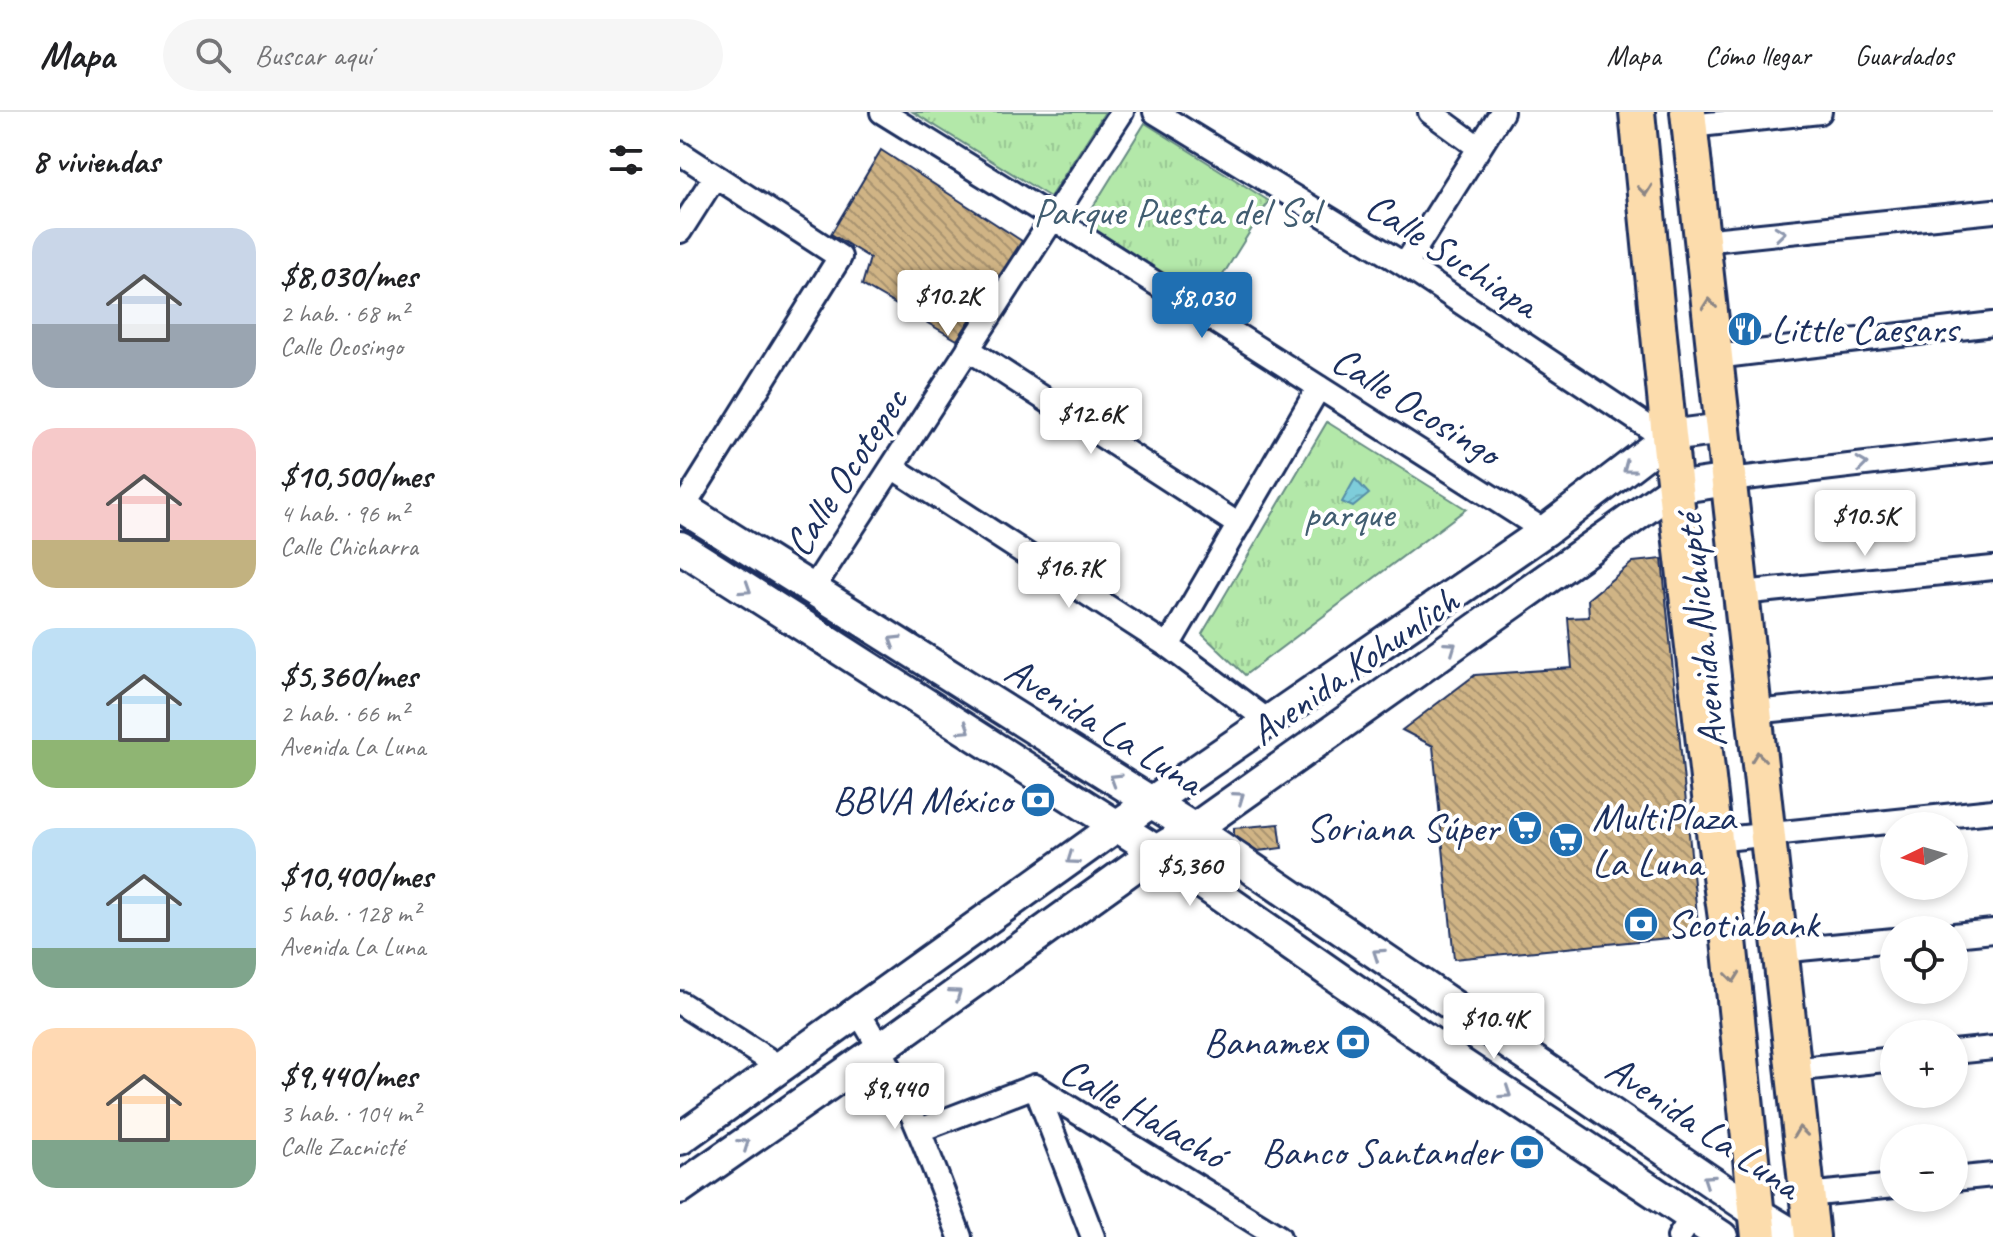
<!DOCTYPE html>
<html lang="es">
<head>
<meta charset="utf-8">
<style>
  body { margin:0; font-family:Caveat,sans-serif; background:#f6f6f6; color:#202124; height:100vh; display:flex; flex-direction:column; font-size:30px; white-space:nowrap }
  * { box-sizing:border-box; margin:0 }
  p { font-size:26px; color:#757577 }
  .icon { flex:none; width:44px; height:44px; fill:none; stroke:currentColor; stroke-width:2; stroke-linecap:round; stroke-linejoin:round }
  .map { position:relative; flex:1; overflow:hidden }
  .side { display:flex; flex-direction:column; background:#fff; width:680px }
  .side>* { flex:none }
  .needle { width:52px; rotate:265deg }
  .controls { position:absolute; left:1200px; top:700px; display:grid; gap:16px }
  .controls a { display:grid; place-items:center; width:88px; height:88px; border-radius:50%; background:#fff; box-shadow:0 4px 12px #0003; font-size:40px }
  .price { position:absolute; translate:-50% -68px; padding:0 18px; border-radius:8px; background:#fff; color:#222; font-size:26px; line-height:52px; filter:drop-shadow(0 2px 4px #0008) }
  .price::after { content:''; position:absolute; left:50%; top:48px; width:24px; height:18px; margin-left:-12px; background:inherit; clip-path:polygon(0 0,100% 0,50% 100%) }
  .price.active { background:#1f6fb2; color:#fff }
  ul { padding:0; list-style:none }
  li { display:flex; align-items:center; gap:24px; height:200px; padding:0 32px }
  li span { display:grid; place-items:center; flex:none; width:224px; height:160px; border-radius:24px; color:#555 }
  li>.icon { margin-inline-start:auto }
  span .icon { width:96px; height:96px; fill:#fffc; stroke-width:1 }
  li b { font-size:34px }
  h2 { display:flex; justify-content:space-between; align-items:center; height:96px; padding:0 32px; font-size:34px }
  header { display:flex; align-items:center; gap:48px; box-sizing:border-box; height:112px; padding:0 40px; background:#fff; border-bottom:2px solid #e0e0e0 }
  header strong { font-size:38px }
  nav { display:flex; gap:44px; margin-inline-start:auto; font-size:28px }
  .search { width:560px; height:72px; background:#f6f6f6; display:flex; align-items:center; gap:20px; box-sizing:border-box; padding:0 28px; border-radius:44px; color:#757577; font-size:30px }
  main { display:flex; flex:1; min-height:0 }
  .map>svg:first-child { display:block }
</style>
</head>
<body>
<header>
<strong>Mapa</strong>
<div class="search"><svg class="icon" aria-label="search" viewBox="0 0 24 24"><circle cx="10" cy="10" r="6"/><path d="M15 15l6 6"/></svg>Buscar aquí</div>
<nav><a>Mapa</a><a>Cómo llegar</a><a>Guardados</a></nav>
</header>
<main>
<section class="side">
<h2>8 viviendas<svg class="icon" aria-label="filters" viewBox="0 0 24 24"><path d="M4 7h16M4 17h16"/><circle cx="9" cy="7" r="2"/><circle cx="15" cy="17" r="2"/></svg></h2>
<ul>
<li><span style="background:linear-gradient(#c9d6e8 60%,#9aa5b1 0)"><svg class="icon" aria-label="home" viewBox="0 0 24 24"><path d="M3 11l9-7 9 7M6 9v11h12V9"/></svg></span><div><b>$8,030/mes</b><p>2 hab. · 68 m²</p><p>Calle Ocosingo</p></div></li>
<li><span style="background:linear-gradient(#f6c9c9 70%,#c2b280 0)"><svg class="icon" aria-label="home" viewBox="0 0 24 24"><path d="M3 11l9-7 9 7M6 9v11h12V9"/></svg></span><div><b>$10,500/mes</b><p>4 hab. · 96 m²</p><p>Calle Chicharra</p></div></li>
<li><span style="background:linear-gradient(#bfe0f5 70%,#8fb573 0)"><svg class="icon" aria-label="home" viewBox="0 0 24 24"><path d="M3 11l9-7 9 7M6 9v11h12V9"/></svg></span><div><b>$5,360/mes</b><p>2 hab. · 66 m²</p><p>Avenida La Luna</p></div></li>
<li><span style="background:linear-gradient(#bfe0f5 75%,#7fa58c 0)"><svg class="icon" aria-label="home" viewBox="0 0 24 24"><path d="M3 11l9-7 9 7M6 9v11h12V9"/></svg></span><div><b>$10,400/mes</b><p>5 hab. · 128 m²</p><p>Avenida La Luna</p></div></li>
<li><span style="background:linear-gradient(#ffd9b3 70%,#7fa58c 0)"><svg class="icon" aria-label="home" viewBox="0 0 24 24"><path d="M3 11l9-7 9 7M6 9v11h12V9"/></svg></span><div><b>$9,440/mes</b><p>3 hab. · 104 m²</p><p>Calle Zacnicté</p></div></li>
</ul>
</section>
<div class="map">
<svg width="1313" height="1125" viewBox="0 0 1313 1125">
  <defs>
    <pattern id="park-tufts" width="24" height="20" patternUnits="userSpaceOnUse" patternTransform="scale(2)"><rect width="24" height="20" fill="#b3e8a9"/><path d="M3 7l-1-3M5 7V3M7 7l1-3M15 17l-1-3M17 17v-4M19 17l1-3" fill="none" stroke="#99c794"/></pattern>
    <pattern id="water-waves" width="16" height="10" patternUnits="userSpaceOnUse" patternTransform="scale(2)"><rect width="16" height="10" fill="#7ecdda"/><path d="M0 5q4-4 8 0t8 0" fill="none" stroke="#6cb0be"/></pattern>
    <pattern id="building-back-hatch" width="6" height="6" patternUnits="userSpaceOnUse" patternTransform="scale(2)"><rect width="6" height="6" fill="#d0b485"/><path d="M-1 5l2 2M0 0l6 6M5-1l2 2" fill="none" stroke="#a89370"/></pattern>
  </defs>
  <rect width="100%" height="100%" fill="#fff"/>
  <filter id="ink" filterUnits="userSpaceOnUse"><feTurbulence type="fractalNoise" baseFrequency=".0125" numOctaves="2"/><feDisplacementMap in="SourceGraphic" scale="16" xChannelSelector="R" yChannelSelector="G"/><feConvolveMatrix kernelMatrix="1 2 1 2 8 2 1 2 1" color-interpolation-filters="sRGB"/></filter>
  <g filter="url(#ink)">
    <!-- park -->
    <path fill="url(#park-tufts)" stroke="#678c84" stroke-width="2" d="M 233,0 L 425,0 L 370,85 Z
      M 465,11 L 589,89 L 526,190 L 403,111 Z
      M 647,310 L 786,397 L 565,563 L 522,522 Z"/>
    <!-- water -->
    <path fill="url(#water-waves)" stroke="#568ea8" stroke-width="2" d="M 675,367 L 689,382 L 673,395 L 662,390 Z"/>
    <!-- building -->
    <path fill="url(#building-back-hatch)" stroke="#1b2f5e" stroke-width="2" d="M 201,38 L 342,129 L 277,228 L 182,173 L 190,146 L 151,122 Z
      M 982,447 L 1019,823 L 774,847 L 753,634 L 722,618 L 795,563 L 892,556 L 888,506 L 909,505 L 908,487 L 953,450 Z
      M 599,712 L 602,736 L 578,739 L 554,723 L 554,716 Z"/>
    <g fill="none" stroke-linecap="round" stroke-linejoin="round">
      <!-- street casing -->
      <g stroke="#1b2f5e" stroke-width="28">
        <path id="street" d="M 202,0 L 373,106 L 865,419
          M 475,0 L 725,153 L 986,327
          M 750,0 L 798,35
          M 1010,14 L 1140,0
          M 0,41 L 160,145 L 3,396
          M 0,119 L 35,64
          M 1022,129 L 1313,99
          M 725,153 L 822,0
          M 288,237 L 559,413
          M 1035,245 L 1313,212
          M 212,355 L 488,534 L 588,609
          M 1049,368 L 1313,337
          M 132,478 L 442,0
          M 1061,481 L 1313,456
          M 488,534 L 639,275
          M 1074,600 L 1313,576
          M 1035,728 L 1313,699
          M 1274,823 L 1313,819
          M 1099,839 L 1214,828
          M 0,891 L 100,955
          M 178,900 C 223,970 251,1047 280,1125
          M 1274,940 L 1313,936
          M 1112,958 L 1214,947
          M 355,974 L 413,1125
          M 240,1018 L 355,974 L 599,1125
          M 1274,1067 L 1313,1063
          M 1127,1083 L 1214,1074
          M 999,1125 L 1012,1105"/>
      </g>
      <!-- secondary casing -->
      <g stroke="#1b2f5e" stroke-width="36">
        <path id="secondary" d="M 0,394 L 514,717 L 1077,1101 L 1117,1125
          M 0,435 L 476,739 L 780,951 L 1042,1125
          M 0,1027 L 438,713 L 865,419 L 989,324 L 1043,317
          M 0,1076 L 201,936 L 476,739 L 514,717 L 995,376 L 1049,368"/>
      </g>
      <!-- primary casing -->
      <g stroke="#1b2f5e" stroke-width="40">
        <path id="primary" d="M 957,0 L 989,324 L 1035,728 L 1049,828 L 1079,1125
          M 1008,0 L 1132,1125"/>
      </g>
      <!-- street -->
      <use href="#street" stroke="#fff" stroke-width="22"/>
      <!-- secondary -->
      <use href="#secondary" stroke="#fff" stroke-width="30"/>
      <!-- primary -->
      <use href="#primary" stroke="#fcdcac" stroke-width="34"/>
    </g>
    <!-- one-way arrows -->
    <defs><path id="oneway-chevron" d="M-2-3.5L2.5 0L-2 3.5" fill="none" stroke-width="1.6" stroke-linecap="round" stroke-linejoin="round" transform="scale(2)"/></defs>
    <g stroke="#8c8685">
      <use href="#oneway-chevron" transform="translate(965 78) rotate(84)"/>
      <use href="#oneway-chevron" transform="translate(1029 192) rotate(-96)"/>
      <use href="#oneway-chevron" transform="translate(1078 645) rotate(-96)"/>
      <use href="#oneway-chevron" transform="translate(1053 865) rotate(84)"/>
      <use href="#oneway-chevron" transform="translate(1120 1020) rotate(-97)"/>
    </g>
    <g stroke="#8d97ae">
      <use href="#oneway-chevron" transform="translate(1100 121) rotate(-6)"/>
      <use href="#oneway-chevron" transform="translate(1182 352) rotate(-7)"/>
      <use href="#oneway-chevron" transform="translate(948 356) rotate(143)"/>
      <use href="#oneway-chevron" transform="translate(66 477) rotate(33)"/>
      <use href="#oneway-chevron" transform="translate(214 529) rotate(-148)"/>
      <use href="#oneway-chevron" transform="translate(771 535) rotate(-35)"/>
      <use href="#oneway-chevron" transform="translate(285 617) rotate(33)"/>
      <use href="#oneway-chevron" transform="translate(435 667) rotate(-148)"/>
      <use href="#oneway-chevron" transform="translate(559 685) rotate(-35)"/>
      <use href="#oneway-chevron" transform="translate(392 747) rotate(145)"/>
      <use href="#oneway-chevron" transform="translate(698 842) rotate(-146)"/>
      <use href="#oneway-chevron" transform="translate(276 882) rotate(-36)"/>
      <use href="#oneway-chevron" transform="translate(826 981) rotate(34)"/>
      <use href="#oneway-chevron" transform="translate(64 1032) rotate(-35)"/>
      <use href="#oneway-chevron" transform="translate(1028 1068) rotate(-146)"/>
    </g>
  </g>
  <!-- icons -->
  <defs>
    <g id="restaurant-disc" transform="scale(1.8)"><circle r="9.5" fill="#1f6fb2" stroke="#fff"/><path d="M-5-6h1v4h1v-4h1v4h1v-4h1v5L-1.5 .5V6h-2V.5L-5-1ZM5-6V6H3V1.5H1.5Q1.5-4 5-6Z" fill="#fff"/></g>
    <g id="bank-disc" transform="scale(1.8)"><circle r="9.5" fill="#1f6fb2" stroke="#fff"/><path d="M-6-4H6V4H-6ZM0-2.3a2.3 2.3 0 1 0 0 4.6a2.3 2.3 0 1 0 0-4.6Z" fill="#fff"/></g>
    <g id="supermarket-disc" transform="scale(1.8)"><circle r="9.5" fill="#1f6fb2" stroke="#fff"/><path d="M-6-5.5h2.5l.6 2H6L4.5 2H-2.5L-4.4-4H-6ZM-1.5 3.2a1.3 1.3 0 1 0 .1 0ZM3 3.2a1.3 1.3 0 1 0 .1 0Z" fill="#fff"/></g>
  </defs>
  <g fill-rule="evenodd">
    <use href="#restaurant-disc" x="1065" y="217"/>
    <use href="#bank-disc" x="358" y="688"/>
    <use href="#supermarket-disc" x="845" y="716"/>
    <use href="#supermarket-disc" x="886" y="728"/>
    <use href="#bank-disc" x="961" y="812"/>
    <use href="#bank-disc" x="673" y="930"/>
    <use href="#bank-disc" x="847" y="1040"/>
  </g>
  <g text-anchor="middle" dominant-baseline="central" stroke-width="8" stroke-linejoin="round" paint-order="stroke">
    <!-- park labels -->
    <g font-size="40" fill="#415d71" stroke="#fff">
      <text x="496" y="100">Parque Puesta del Sol</text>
      <text x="669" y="402">parque</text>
    </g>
    <!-- street labels -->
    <g font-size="40" fill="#1b2f5e" stroke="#fff">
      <text transform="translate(772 143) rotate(33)">Calle Suchiapa</text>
      <text transform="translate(736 294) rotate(32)">Calle Ocosingo</text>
      <text transform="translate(166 360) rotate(-57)">Calle Ocotepec</text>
      <text transform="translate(1021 519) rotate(-96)">Avenida Nichupté</text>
      <text transform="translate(674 554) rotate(-35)">Avenida Kohunlich</text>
      <text transform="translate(424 614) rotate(32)">Avenida La Luna</text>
      <text transform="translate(463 1001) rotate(30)">Calle Halachó</text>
      <text transform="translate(1023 1015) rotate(34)">Avenida La Luna</text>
    </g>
    <!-- poi labels -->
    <g font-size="40" fill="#1b2f5e" stroke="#fff" text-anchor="end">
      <text x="1091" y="217" text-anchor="start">Little Caesars</text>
      <text x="332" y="688">BBVA México</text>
      <text x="912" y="705" text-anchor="start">MultiPlaza<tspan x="912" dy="46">La Luna</tspan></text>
      <text x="819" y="716">Soriana Súper</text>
      <text x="987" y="812" text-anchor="start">Scotiabank</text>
      <text x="647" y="930">Banamex</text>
      <text x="821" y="1040">Banco Santander</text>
    </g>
  </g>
</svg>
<div class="controls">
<a><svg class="needle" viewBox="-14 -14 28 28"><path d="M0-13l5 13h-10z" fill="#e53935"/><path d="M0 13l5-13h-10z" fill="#757577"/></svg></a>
<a><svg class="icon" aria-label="locate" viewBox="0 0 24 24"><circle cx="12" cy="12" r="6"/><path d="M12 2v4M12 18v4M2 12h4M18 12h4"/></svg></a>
<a>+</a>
<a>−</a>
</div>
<b class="price" style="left:268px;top:226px">$10.2K</b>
<b class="price active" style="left:522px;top:228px">$8,030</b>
<b class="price" style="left:411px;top:344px">$12.6K</b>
<b class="price" style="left:1185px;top:446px">$10.5K</b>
<b class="price" style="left:389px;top:498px">$16.7K</b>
<b class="price" style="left:510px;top:796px">$5,360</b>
<b class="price" style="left:814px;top:949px">$10.4K</b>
<b class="price" style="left:215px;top:1019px">$9,440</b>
</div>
</main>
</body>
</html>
